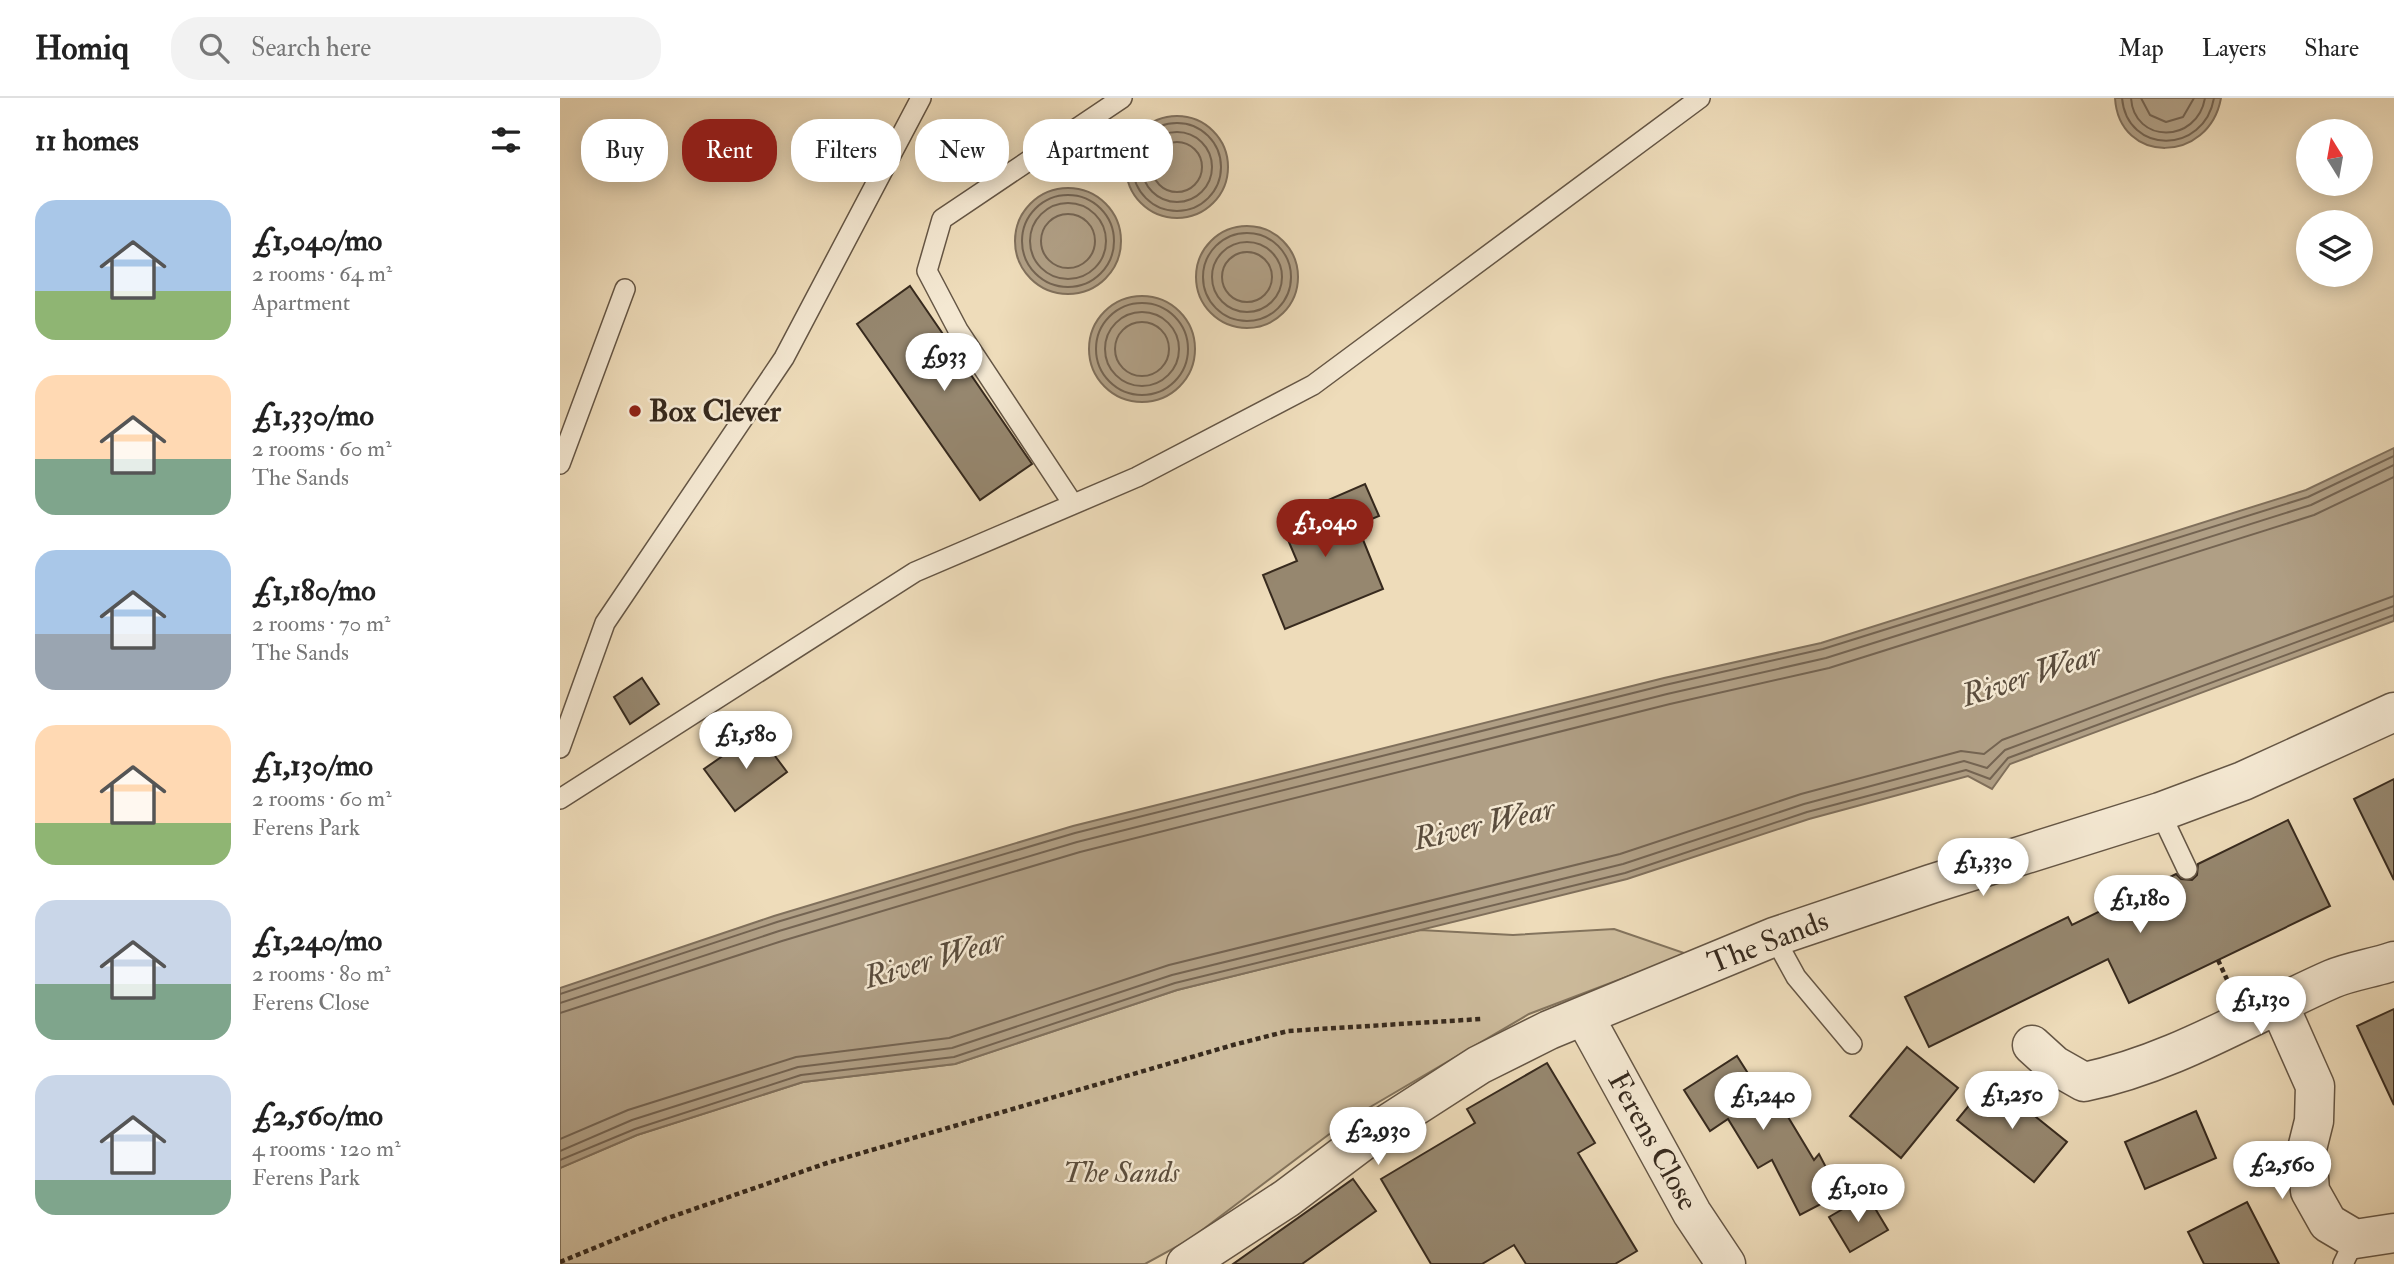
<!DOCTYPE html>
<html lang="en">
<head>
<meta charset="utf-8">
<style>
  body { margin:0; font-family:"IM FELL Double Pica",serif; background:#f2f2f2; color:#222; height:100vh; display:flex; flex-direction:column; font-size:26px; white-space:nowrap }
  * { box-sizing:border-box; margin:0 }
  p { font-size:23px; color:#767676 }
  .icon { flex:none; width:38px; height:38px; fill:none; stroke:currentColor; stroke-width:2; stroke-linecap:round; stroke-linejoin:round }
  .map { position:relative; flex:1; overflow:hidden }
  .side { display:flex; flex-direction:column; background:#fff; width:560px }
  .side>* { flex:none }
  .top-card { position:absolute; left:21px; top:21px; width:665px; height:63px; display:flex; gap:14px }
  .needle { width:46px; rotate:349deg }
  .fabs { position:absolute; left:1736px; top:21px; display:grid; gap:14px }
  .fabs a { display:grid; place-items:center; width:77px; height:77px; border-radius:50%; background:#fff; box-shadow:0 4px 18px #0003; font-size:35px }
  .price { position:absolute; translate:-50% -60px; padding:0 16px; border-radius:24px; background:#fff; color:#222; font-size:23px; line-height:46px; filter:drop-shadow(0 2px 4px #0008) }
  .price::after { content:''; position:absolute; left:50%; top:42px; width:21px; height:16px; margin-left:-10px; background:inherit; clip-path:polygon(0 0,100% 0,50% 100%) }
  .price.active { background:#8f2418; color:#fff }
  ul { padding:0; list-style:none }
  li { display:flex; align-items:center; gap:21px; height:175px; padding:0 35px }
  li span { display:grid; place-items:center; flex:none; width:196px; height:140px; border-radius:21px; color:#555 }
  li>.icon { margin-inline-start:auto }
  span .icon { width:84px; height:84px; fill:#fffc; stroke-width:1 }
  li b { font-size:30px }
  h2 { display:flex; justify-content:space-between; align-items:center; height:84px; padding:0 35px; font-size:30px }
  .pill { padding:0 24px; border-radius:28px; background:#fff; box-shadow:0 4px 18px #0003; font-size:24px; line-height:63px }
  .pill.active { background:#8f2418; color:#fff }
  header { display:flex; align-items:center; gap:42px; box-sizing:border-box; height:98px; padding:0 35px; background:#fff; border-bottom:2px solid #e0e0e0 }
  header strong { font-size:33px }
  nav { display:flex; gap:38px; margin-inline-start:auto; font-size:24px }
  .search { width:490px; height:63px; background:#f2f2f2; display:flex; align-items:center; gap:18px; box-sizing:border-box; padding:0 24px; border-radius:28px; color:#767676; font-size:26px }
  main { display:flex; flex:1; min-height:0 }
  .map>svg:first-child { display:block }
</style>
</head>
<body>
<header>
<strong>Homiq</strong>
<div class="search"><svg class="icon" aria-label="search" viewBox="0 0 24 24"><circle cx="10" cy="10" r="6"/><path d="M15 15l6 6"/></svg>Search here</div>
<nav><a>Map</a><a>Layers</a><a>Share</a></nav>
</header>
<main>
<section class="side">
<h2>11 homes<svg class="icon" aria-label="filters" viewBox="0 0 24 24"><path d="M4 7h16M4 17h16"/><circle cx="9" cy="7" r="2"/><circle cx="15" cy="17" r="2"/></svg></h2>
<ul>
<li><span style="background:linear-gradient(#a9c7e8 65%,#8fb573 0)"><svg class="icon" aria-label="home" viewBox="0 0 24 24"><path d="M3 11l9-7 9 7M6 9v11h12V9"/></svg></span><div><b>£1,040/mo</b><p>2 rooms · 64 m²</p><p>Apartment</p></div></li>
<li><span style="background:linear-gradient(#ffd9b3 60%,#7fa58c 0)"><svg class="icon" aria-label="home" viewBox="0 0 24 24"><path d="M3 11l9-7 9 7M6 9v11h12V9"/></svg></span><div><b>£1,330/mo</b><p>2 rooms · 60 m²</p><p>The Sands</p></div></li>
<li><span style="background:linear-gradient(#a9c7e8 60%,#9aa5b1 0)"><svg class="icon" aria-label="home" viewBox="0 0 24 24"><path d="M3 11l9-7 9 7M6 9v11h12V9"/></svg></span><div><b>£1,180/mo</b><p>2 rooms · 70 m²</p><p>The Sands</p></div></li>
<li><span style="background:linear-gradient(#ffd9b3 70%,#8fb573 0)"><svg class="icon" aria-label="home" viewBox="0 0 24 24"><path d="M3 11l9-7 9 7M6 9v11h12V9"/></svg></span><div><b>£1,130/mo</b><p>2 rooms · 60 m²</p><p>Ferens Park</p></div></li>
<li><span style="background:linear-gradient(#c9d6e8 60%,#7fa58c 0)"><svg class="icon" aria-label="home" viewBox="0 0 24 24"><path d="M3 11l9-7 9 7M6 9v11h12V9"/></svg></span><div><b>£1,240/mo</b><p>2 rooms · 80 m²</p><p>Ferens Close</p></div></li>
<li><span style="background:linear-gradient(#c9d6e8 75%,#7fa58c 0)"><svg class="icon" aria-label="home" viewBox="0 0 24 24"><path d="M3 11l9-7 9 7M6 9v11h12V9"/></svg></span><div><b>£2,560/mo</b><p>4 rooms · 120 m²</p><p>Ferens Park</p></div></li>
</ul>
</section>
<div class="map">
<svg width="1834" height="1166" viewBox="0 0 1834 1166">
  <rect width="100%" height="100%" fill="#eedcba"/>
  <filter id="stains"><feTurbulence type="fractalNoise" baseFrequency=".00286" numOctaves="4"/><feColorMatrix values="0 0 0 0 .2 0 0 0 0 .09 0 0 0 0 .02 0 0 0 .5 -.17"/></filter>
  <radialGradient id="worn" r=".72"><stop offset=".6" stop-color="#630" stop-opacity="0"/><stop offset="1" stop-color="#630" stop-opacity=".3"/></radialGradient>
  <!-- green -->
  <path fill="#cfbe9f" stroke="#83745e" stroke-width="2" d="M 1054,831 L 1127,856 L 969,916 L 788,1022 L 629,1142 L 585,1166 L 0,1166 L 0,1070 L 77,1037 L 243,984 L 395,966 L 617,892 L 860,832 L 953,837 Z"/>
  <!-- water -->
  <path fill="#b09f85" stroke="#80705c" stroke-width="2" d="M 1555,0 L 1661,0 C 1649,66 1559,67 1555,0 Z
    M566 69a51 51 0 1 1 102 0a51 51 0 1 1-102 0Z
    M455 143a53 53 0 1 1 106 0a53 53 0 1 1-106 0Z
    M636 179a51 51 0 1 1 102 0a51 51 0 1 1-102 0Z
    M529 251a53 53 0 1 1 106 0a53 53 0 1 1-106 0Z
    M 1834,350 L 1834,523 L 1450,666 L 1432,691 L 1408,678 L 1249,721 L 1067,781 L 617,892 L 395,966 L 243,984 L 77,1037 L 0,1070 L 0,890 L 214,818 L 513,728 L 1104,580 L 1261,545 L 1746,392 Z"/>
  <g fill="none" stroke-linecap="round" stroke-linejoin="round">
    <!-- shore -->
    <path stroke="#746452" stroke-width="2" d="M 1562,0 C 1567,57 1644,57 1654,0
      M 1571,0 C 1574,46 1637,46 1645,0
      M 1581,0 L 1590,17 L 1606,24 L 1623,19 L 1634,0
      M573 69a44 44 0 1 1 88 0a44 44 0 1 1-88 0Z
      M582 69a35 35 0 1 1 70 0a35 35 0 1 1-70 0Z
      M592 69a25 25 0 1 1 50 0a25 25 0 1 1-50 0Z
      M462 143a46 46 0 1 1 92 0a46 46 0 1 1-92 0Z
      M470 143a38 38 0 1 1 76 0a38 38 0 1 1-76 0Z
      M481 143a27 27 0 1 1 54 0a27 27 0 1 1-54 0Z
      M643 179a44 44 0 1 1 88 0a44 44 0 1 1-88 0Z
      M652 179a35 35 0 1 1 70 0a35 35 0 1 1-70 0Z
      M662 179a25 25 0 1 1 50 0a25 25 0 1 1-50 0Z
      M536 251a46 46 0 1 1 92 0a46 46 0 1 1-92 0Z
      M545 251a37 37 0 1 1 74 0a37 37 0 1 1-74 0Z
      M555 251a27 27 0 1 1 54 0a27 27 0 1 1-54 0Z
      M 0,896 L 217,824 L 515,735 L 1105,587 L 1263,551 L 1748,399 L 1834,358
      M 0,905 L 219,833 L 517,744 L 1107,596 L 1266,560 L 1751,407 L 1834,367
      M 0,915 L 222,843 L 520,754 L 1110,606 L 1269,570 L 1754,417 L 1834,379
      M 0,1041 L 68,1012 L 236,959 L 389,940 L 609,867 L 1060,756 L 1241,696 L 1401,653 L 1424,656 L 1442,642 L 1834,498
      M 0,1053 L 72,1022 L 238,969 L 392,950 L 612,877 L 1063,766 L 1244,706 L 1404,663 L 1427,670 L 1445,652 L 1834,508
      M 0,1062 L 75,1031 L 241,977 L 394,959 L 615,885 L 1065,775 L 1247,714 L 1406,672 L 1430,681 L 1448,660 L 1834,517"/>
  </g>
  <!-- building -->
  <path fill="#96876f" stroke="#372a1e" stroke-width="2" d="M 350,188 L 472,366 L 420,402 L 297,226 Z
    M 805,386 L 819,418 L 797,427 L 823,491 L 725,531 L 703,477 L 737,463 L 720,423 Z
    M 82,580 L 99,606 L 70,626 L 54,599 Z
    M 197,634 L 227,674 L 175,713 L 144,671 Z
    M 1834,681 L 1834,782 L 1794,701 Z
    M 1728,722 L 1770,808 L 1569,905 L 1548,861 L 1369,949 L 1345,899 L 1508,819 L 1512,827 L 1616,776 L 1621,781 L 1632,782 L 1637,777 L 1638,766 Z
    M 1834,911 L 1834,1007 L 1797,928 Z
    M 1347,949 L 1398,990 L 1341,1060 L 1290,1018 Z
    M 1177,958 L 1210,1010 L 1219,1004 L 1254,1062 L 1259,1056 L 1280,1096 L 1240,1117 L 1212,1062 L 1198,1070 L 1168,1021 L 1150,1033 L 1124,992 Z
    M 987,965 L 1035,1045 L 1018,1055 L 1077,1153 L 1055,1166 L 966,1166 L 954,1147 L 922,1166 L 871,1166 L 821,1081 L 915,1025 L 907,1011 Z
    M 1430,982 L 1507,1044 L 1474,1084 L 1397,1022 Z
    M 1636,1013 L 1656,1060 L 1585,1091 L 1565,1044 Z
    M 793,1081 L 816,1113 L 742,1166 L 673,1166 Z
    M 1307,1097 L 1328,1132 L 1290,1154 L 1269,1119 Z
    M 1687,1104 L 1719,1166 L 1644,1166 L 1628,1134 Z"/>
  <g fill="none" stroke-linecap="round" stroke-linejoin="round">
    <!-- service casing -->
    <g stroke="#655645" stroke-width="22">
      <path id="service" d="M 0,366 L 65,191
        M 513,406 L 398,232 L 367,173 L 382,121 L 562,0
        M 0,650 L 45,525 L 224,260 L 361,0
        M 0,701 L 355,474 L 577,379 L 753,287 L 1140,0
        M 1600,714 L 1627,771
        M 1214,839 L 1236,879 L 1292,946
        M 1783,1166 L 1795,1141"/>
    </g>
    <!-- minor casing -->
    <g stroke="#655645" stroke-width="41">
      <path id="minor" d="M 1719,907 L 1755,988 L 1754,1023 L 1747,1051 L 1750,1093 L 1768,1125 L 1795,1141 L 1834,1135
        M 1024,918 L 1132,1115 L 1166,1166
        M 1472,947 L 1494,967 L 1524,984 C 1612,966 1690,917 1772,881 C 1791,873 1814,870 1834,863
        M 626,1166 L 727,1100 L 812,1036 L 919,967 L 989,932 L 1214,839 L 1371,786 L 1600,714 L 1683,683 L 1834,614"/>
    </g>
    <!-- path -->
    <path stroke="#372a1e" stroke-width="4.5" stroke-dasharray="5 3.5" stroke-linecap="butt" d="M 1658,862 L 1670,888
      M 0,1164 L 105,1121 L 267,1065 L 673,947 L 728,933 L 921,921"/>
    <!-- service -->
    <use href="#service" stroke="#f4e8d2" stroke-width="19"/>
    <!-- minor -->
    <use href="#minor" stroke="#f4e8d2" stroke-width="38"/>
  </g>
  <!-- markers -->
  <circle fill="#8f2418" stroke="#f4e8d2" stroke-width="2.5" cx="75" cy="313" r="7"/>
  <g text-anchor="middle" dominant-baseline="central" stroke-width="5" stroke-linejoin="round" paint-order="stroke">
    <!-- poi labels -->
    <g font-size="30" font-weight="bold" fill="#372a1e" stroke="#f4e8d2" text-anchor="start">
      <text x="89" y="313">Box Clever</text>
    </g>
    <!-- street labels -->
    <g font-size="30" fill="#372a1e" stroke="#f4e8d2">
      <text transform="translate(1208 844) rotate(-21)">The Sands</text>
      <text transform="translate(1093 1043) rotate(61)">Ferens Close</text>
    </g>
    <!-- park labels -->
    <g font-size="30" font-style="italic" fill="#5d4f3e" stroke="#f4e8d2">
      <text x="561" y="1074">The Sands</text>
    </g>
    <!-- water labels -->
    <g font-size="32" font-style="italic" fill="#5b4d3d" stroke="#f4e8d2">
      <text transform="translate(1471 577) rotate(-18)">River Wear</text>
      <text transform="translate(924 726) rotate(-13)">River Wear</text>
      <text transform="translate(374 861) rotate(-16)">River Wear</text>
    </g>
  </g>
  <rect width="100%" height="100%" filter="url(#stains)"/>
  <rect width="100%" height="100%" fill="url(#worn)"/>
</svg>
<div class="fabs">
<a><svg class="needle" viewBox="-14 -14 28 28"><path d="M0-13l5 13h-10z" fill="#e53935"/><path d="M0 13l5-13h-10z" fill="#767676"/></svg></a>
<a><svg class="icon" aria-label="layers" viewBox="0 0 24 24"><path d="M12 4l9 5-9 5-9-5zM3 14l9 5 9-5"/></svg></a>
</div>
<b class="price" style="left:384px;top:295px">£933</b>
<b class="price active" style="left:765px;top:461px">£1,040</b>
<b class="price" style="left:186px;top:673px">£1,580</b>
<b class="price" style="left:1423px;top:800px">£1,330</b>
<b class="price" style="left:1580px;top:837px">£1,180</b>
<b class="price" style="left:1701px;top:938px">£1,130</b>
<b class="price" style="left:1452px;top:1033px">£1,250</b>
<b class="price" style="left:1203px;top:1034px">£1,240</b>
<b class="price" style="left:818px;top:1069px">£2,930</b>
<b class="price" style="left:1722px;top:1103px">£2,560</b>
<b class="price" style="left:1298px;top:1126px">£1,010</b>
<div class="top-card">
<a class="pill">Buy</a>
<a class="pill active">Rent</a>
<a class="pill">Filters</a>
<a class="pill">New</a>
<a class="pill">Apartment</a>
</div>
</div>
</main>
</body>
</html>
